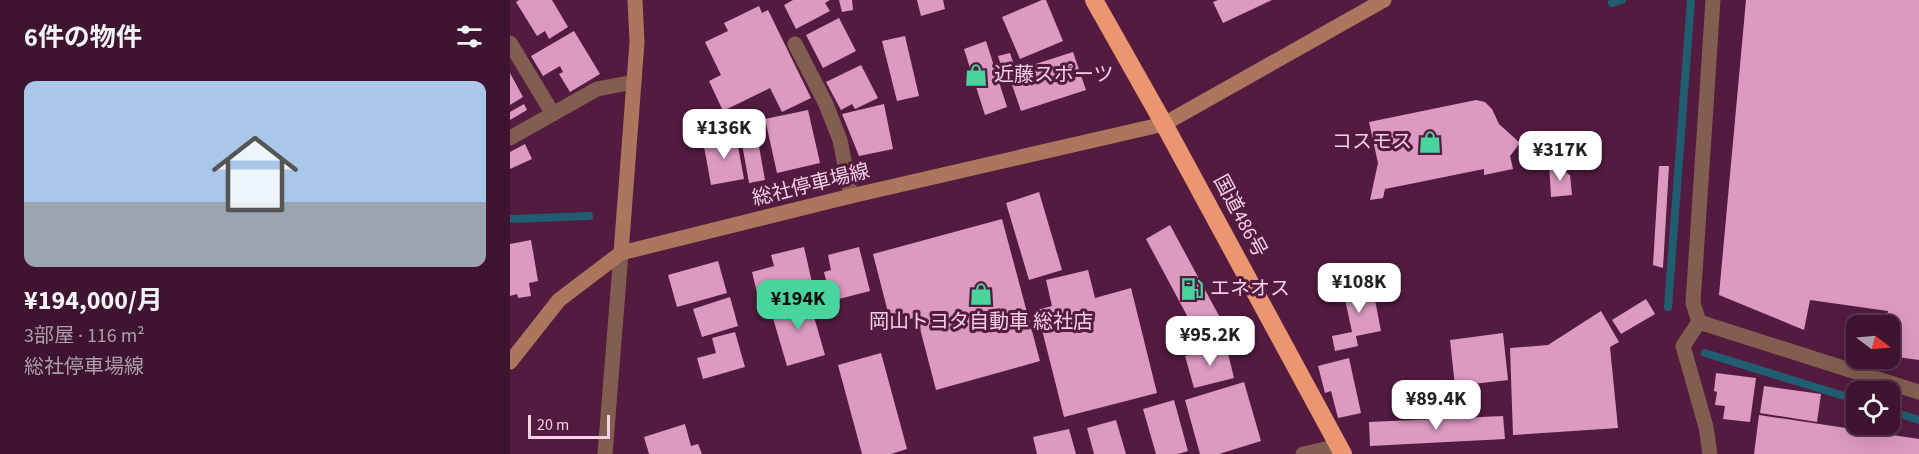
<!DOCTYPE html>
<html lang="ja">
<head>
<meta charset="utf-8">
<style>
  body { margin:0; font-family:"Source Sans 3","Noto Sans JP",sans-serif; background:#451d38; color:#f1f3f6; height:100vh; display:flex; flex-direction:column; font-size:22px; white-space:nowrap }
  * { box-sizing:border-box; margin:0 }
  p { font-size:20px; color:#ad9eab }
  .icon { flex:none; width:33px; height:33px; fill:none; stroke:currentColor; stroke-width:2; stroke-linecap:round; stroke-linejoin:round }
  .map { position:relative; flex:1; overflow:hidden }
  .panel { display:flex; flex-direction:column; background:#3e1430; width:510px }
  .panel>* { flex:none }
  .needle { width:39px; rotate:106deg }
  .controls { position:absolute; left:1336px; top:315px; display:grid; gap:12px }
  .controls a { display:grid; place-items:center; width:54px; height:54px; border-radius:12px; background:#3e1430; box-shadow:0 6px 24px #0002,0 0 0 2px #57334c; font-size:30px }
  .scale { position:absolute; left:18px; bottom:15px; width:82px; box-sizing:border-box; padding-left:6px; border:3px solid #f3d0e3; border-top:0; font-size:16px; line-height:21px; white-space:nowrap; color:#f3d0e3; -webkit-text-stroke:4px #531b40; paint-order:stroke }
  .price { position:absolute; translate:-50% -51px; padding:0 14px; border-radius:12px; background:#fff; color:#222; font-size:20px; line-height:39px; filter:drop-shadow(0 2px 3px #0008) }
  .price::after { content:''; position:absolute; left:50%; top:36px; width:18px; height:14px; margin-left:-9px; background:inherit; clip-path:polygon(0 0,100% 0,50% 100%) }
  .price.selected { background:#48d49d; color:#111 }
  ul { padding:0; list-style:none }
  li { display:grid; align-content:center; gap:12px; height:318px; padding:0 24px }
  li span { display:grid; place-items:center; height:186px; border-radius:12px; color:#555 }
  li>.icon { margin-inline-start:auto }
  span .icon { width:108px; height:108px; fill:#fffc; stroke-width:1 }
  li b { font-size:26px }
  h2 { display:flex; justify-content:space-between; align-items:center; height:72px; padding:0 24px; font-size:26px }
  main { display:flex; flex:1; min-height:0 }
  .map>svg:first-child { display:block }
</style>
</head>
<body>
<main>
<section class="panel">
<h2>6件の物件<svg class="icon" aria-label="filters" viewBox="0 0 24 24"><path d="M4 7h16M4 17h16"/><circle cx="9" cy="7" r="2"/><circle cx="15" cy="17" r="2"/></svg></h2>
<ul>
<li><span style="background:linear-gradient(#a9c7e8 65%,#9aa5b1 0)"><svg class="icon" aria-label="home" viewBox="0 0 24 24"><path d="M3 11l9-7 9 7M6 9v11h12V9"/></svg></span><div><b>¥194,000/月</b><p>3部屋 · 116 m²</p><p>総社停車場線</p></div></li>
</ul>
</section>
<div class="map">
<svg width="1409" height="454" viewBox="0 0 1409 454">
  <rect width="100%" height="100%" fill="#531b40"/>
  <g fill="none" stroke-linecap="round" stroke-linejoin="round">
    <!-- stream -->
    <path stroke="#215d71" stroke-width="8" d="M 1102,3 L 1112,0
      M 0,219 L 79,216
      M 1158,307 L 1181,0
      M 1195,353 L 1347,400
      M 1380,411 L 1409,420"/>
  </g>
  <!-- building -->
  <path fill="#dd9ac1" d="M 9,0 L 42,0 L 58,27 L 39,39 L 35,31 L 27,36 L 6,2 Z
    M 283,0 L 320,0 L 315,3 L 320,11 L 286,29 L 274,5 Z
    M 329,0 L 342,0 L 343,10 L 332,12 Z
    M 407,0 L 433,0 L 435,9 L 411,16 Z
    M 532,0 L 536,0 L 553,41 L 510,59 L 492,17 Z
    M 708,0 L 762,0 L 713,23 L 703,2 Z
    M 1236,0 L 1409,0 L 1409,360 L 1380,356 L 1380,326 L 1375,326 L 1378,311 L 1300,300 L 1294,330 L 1209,295 Z
    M 249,6 L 252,13 L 258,10 L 301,98 L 272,112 L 260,88 L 213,111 L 199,81 L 211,75 L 195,42 L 218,31 L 214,23 Z
    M 329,18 L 346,51 L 313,68 L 296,35 Z
    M 64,31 L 90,74 L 60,92 L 49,74 L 53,72 L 50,66 L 33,76 L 21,56 Z
    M 395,36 L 409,96 L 387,101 L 372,41 Z
    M 476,41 L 497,107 L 475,115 L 454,49 Z
    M 563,52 L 576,90 L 511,111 L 501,82 L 513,78 L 510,69 Z
    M 500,53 L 507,74 L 495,78 L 488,56 Z
    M 351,65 L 368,98 L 345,109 L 342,104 L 331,110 L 316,82 Z
    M 0,73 L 13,97 L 0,105 Z
    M 966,100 L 975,102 L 982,109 L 989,124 L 1010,143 L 1000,156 L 1003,169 L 974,175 L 974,169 L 875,189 L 873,198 L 860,200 L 868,163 L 859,122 Z
    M 14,104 L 17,110 L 0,120 L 0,112 Z
    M 374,104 L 383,149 L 349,156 L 332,114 Z
    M 298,110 L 310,163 L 267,173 L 255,119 Z
    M 245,124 L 255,180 L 239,183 L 229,127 Z
    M 226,135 L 234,179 L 201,185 L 193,141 Z
    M 15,144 L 22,159 L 0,169 L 0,152 Z
    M 1039,162 L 1060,175 L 1062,195 L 1041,197 Z
    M 1149,166 L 1159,166 L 1153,268 L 1143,265 Z
    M 529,192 L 552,270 L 519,280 L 496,203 Z
    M 492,219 L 530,361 L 426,390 L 407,317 L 381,324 L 363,254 Z
    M 660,225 L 714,325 L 689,338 L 636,239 Z
    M 21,240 L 28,281 L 19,283 L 21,296 L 8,298 L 7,294 L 0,296 L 0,244 Z
    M 294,247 L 303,287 L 249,301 L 242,272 L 264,266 L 261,255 Z
    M 349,247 L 360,291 L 321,301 L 314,272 L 321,270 L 318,255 Z
    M 208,261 L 217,293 L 167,307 L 158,275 Z
    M 578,270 L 585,298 L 621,288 L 647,393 L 554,417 L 527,310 L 542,306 L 536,280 Z
    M 861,279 L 871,331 L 846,336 L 848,346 L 825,351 L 822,336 L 842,332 L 832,285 Z
    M 298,296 L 315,355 L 277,366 L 260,308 Z
    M 220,297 L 228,326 L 192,337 L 183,309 Z
    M 1136,299 L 1145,314 L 1111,334 L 1102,320 Z
    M 1091,311 L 1109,342 L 1100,347 L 1108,428 L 1003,435 L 1000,348 L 1038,345 Z
    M 225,332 L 235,367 L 193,379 L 187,358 L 206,353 L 202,338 Z
    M 993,333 L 998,380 L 945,386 L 940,340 Z
    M 716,345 L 724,378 L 684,388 L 675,356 Z
    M 371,353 L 397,449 L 381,454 L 352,454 L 328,365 Z
    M 839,358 L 851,413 L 828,418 L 821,391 L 815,393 L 808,366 Z
    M 1206,373 L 1246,378 L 1240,422 L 1213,419 L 1215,406 L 1205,405 L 1207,392 L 1204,391 Z
    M 734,382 L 751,441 L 709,454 L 690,454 L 675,400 Z
    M 1254,386 L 1311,394 L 1307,422 L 1250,413 Z
    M 664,400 L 678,451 L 668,454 L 646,454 L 633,409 Z
    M 1249,415 L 1409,439 L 1409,454 L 1244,454 Z
    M 993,416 L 995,439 L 860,446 L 859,422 Z
    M 606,420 L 616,454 L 584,454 L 577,428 Z
    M 175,424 L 181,446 L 188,444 L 192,454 L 139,454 L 134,437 Z
    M 559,429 L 566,454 L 527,454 L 523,437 Z"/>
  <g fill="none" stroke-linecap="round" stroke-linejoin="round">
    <!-- street -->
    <path stroke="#815e4f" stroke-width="15" d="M 0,43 L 43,114
      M 285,44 L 315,102 L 330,140 L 341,196
      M 0,138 L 87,89 L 124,82
      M 1189,322 L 1183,303 L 1203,0
      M 1189,322 L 1409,392
      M 1189,322 L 1173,346 L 1196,427 L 1200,454
      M 95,454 L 111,253
      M 793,454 L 829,446"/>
    <!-- secondary -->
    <path stroke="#ac755e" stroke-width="15" d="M 111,253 L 127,42 L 125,0
      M 0,362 L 49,300 L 111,253 L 341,196 L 654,124 L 874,0"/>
    <!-- highway -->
    <path stroke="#eb9571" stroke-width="18" d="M 584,0 L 654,124 L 833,454"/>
  </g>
  <!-- icons -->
  <defs>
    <g id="shop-bare" transform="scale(1.8)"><path d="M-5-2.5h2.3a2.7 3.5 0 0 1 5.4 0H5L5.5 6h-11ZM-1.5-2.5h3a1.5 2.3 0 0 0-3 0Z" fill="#48d49d" stroke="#531b40" stroke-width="2.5" paint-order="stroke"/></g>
    <g id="fuel-bare" transform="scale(1.8)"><path d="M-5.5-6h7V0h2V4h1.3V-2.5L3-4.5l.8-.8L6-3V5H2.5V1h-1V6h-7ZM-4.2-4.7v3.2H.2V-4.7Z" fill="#48d49d" stroke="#531b40" stroke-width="2.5" paint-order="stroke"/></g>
  </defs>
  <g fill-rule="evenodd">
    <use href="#shop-bare" x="466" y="75"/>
    <use href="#shop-bare" x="920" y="142"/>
    <use href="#fuel-bare" x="682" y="289"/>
    <use href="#shop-bare" x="471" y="294"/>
  </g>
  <g text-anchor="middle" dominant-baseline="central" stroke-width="6" stroke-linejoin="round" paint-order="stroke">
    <!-- poi labels -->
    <g font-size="20" fill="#f3d0e3" stroke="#531b40" text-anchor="start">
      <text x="484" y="75">近藤スポーツ</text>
      <text x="902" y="142" text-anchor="end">コスモス</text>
      <text x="700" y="289">エネオス</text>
      <text x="471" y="322" text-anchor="middle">岡山トヨタ自動車 総社店</text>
    </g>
    <!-- street labels -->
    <g font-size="20" fill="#f3d0e3" stroke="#531b40">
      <text transform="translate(301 185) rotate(-14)">総社停車場線</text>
      <text transform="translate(730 216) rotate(62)">国道486号</text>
    </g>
  </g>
</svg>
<div class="controls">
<a><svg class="needle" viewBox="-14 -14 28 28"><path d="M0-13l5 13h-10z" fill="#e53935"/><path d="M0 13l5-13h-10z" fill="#ad9eab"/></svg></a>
<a><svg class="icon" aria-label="locate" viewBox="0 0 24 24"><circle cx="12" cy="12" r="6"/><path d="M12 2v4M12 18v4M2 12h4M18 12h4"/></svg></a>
</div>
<div class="scale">20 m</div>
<b class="price" style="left:214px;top:160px">¥136K</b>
<b class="price" style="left:1050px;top:182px">¥317K</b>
<b class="price" style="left:849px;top:314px">¥108K</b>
<b class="price selected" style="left:288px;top:331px">¥194K</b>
<b class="price" style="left:700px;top:367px">¥95.2K</b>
<b class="price" style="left:926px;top:431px">¥89.4K</b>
</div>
</main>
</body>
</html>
